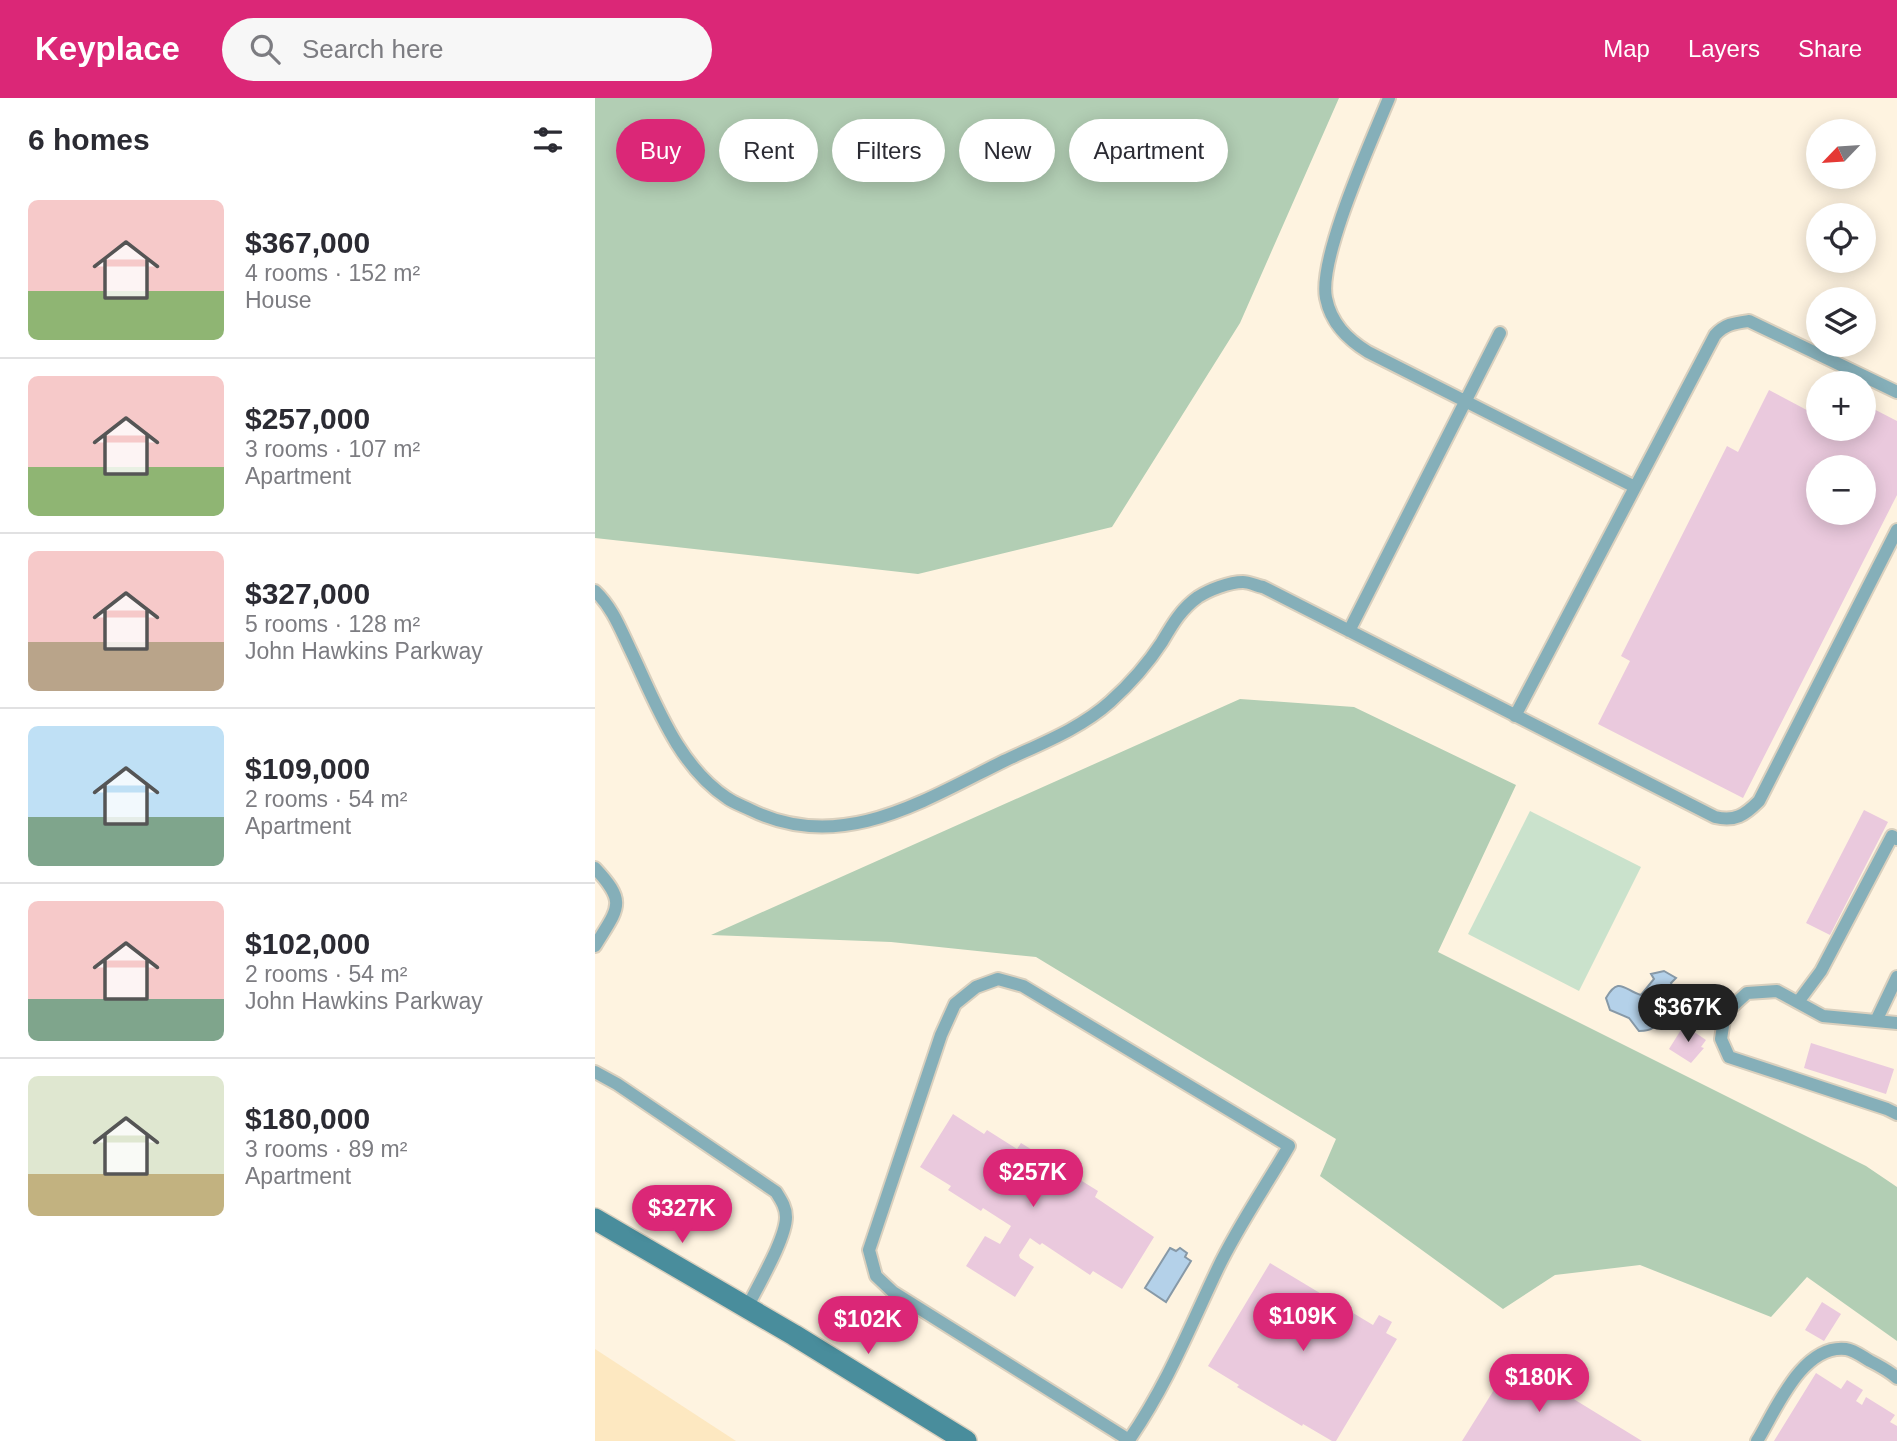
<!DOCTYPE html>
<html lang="en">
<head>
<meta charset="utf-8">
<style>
  body { margin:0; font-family:Arial,sans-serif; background:#f7f7f7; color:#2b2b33; height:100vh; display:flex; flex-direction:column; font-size:26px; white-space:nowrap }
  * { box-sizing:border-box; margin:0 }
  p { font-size:23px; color:#7c7c81 }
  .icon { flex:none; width:38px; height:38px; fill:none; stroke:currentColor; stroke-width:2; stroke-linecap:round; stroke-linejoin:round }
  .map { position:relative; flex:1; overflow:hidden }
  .panel { display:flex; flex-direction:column; background:#fff; width:595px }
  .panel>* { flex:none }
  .guide { position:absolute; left:21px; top:21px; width:665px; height:63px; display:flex; gap:14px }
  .needle { width:46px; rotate:245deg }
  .tools { position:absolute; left:1211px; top:21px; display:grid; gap:14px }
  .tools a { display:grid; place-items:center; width:70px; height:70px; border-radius:50%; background:#fff; box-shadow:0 4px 18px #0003; font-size:35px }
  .price { position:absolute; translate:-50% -60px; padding:0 16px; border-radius:24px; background:#db2777; color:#fff; font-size:23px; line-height:46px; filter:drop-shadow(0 2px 4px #0008) }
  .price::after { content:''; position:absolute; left:50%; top:42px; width:21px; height:16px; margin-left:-10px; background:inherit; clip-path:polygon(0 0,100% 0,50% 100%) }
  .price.selected { background:#222; color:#fff }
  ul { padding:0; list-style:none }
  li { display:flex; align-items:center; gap:21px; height:175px; padding:0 28px }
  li+li { border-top:2px solid #e1e1e2 }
  li span { display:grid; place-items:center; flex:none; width:196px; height:140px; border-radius:10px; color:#555 }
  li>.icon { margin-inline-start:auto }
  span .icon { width:84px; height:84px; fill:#fffc; stroke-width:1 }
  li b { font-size:30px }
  h2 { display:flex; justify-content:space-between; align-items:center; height:84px; padding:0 28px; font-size:30px }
  .tag { padding:0 24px; border-radius:32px; background:#fff; box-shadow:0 4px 18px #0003; font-size:24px; line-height:63px }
  .tag.selected { background:#db2777; color:#fff }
  header { display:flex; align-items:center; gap:42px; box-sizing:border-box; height:98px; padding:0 35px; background:#db2777; color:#fff }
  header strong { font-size:33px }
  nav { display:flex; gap:38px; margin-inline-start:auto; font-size:24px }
  .search { width:490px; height:63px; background:#f7f7f7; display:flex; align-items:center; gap:18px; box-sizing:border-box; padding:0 24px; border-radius:38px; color:#7c7c81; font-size:26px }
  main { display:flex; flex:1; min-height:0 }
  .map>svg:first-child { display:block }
</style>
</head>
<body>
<header>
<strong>Keyplace</strong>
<div class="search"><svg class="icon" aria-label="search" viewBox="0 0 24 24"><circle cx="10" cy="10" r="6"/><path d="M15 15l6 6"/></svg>Search here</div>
<nav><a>Map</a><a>Layers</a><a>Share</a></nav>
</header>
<main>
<section class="panel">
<h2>6 homes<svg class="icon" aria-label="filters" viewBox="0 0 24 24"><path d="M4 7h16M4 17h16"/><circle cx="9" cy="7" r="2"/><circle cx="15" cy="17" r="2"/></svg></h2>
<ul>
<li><span style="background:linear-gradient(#f6c9c9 65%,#8fb573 0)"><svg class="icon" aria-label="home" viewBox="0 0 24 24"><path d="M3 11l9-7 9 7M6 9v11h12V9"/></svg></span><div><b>$367,000</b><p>4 rooms · 152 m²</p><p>House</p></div></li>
<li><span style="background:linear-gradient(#f6c9c9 65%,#8fb573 0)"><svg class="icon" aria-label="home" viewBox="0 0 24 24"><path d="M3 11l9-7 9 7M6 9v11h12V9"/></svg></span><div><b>$257,000</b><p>3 rooms · 107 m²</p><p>Apartment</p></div></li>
<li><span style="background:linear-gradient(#f6c9c9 65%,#b9a48a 0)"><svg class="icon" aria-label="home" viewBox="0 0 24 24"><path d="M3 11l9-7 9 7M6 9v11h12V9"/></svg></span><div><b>$327,000</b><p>5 rooms · 128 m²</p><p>John Hawkins Parkway</p></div></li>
<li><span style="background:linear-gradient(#bfe0f5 65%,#7fa58c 0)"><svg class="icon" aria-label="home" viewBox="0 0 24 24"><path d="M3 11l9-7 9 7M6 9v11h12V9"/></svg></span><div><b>$109,000</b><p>2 rooms · 54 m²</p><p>Apartment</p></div></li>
<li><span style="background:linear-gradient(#f6c9c9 70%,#7fa58c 0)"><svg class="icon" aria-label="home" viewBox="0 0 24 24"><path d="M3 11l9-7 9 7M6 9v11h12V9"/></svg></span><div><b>$102,000</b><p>2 rooms · 54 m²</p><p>John Hawkins Parkway</p></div></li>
<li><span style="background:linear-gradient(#dfe7d0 70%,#c2b280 0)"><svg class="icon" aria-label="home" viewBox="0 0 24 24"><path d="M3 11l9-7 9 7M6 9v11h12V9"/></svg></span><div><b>$180,000</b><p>3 rooms · 89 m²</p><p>Apartment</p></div></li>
</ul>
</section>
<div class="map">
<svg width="1302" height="1343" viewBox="0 0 1302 1343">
  <rect width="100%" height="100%" fill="#fef3e0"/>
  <!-- built -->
  <path fill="#fde8c1" d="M 0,1251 L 141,1343 L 0,1343 Z"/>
  <!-- green -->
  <path fill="#cae2cc" d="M 935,713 L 1046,769 L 984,893 L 873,836 Z"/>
  <!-- forest -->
  <path fill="#b2ceb4" d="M 0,0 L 744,0 L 645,225 L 517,429 L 323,476 L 0,440 Z
    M 645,601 L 759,609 L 921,687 L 843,854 L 1271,1068 L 1302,1089 L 1302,1243 L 1212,1179 L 1176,1219 L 1045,1167 L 960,1177 L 908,1211 L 725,1078 L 741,1041 L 441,859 L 296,844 L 116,837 Z"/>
  <!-- water -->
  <path fill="#b4d1e9" stroke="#8799a7" stroke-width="2" d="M 1069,873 L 1081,880 L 1076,885 C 1083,898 1077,903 1066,911 C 1059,924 1065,933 1044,933 L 1034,920 L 1015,912 L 1011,900 C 1024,877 1030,893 1046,897 L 1059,881 L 1056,876 Z
    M 575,1150 L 581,1153 L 585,1150 L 592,1155 L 590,1159 L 596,1163 L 571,1204 L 550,1190 Z"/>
  <!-- building -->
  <path fill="#eac9dd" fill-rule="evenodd" d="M 1174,292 L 1223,318 L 1223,331 L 1269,331 L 1269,306 L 1302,323 L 1302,397 L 1148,700 L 1003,626 L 1035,563 L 1026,558 L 1132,348 L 1143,354 ZM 1223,369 L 1269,369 L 1269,415 L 1223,415 Z
    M 1269,712 L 1293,724 L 1235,837 L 1211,825 Z
    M 1089,927 L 1111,942 L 1106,949 L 1109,950 L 1096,965 L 1074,951 Z
    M 1216,945 L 1299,971 L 1291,996 L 1209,970 Z
    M 358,1016 L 389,1036 L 392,1032 L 422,1051 L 426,1045 L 503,1093 L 500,1099 L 559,1139 L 527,1191 L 498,1173 L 495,1177 L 447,1145 L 445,1147 L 435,1140 L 424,1157 L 425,1160 L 439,1169 L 420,1199 L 371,1168 L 390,1138 L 405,1146 L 416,1128 L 388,1110 L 386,1113 L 353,1092 L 356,1088 L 325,1069 Z
    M 675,1165 L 778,1227 L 784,1217 L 797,1224 L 791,1235 L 802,1241 L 741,1343 L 737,1343 L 708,1326 L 707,1328 L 642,1289 L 644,1287 L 613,1268 Z
    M 1227,1204 L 1246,1216 L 1229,1243 L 1210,1232 Z
    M 917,1263 L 1047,1343 L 867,1343 Z
    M 1221,1275 L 1246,1291 L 1252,1282 L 1268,1292 L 1261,1303 L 1267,1307 L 1271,1299 L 1300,1317 L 1295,1324 L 1302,1328 L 1302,1343 L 1179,1343 Z"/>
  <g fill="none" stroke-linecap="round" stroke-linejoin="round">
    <!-- lane casing -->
    <g stroke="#dad0be" stroke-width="16">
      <path id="lane" d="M 794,0 C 777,42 723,160 731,200 C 736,225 752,241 773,254 L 1040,389
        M 0,493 C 17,509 25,530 35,551 C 60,603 82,667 132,700 C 139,705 148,708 156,712 C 246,756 328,703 409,663 C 445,646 485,631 515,604 C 535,586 552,567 567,544 C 577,527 586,511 603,499 C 614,492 634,484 648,484 C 654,484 662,488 668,489 L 1120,719 C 1140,724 1150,717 1164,703 L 1302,432
        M 754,533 L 905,235
        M 920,618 L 1120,237 C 1130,226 1139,225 1154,223 L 1302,294
        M 0,770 C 33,805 23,810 0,848
        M 1203,904 L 1226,873 L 1297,738 L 1302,741
        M 1281,923 L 1302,879
        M 1302,925 L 1228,918 L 1182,893 L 1152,895 L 1130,915 L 1126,941 L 1134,959 L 1292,1011 L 1302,1016
        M 0,974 L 22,986 L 181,1094 C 186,1102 191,1109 191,1119 C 191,1141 162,1189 152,1210
        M 533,1343 L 534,1342 C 573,1285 594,1231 623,1170 C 643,1128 671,1088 694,1048 L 428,888 L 403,881 L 381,889 L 360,906 L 346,937 L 274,1152 L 281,1178 L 298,1194 L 534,1342
        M 1162,1343 C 1181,1312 1207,1246 1251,1251 C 1259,1252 1268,1259 1275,1263 C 1285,1268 1294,1273 1302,1280"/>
    </g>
    <!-- secondary casing -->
    <g stroke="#dad0be" stroke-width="24">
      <path id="secondary" d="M 0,1121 L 199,1237 L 371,1343"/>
    </g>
    <!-- lane -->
    <use href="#lane" stroke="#85afb9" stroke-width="12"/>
    <!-- secondary -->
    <use href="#secondary" stroke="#498d9c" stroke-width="21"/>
  </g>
</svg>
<div class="tools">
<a><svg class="needle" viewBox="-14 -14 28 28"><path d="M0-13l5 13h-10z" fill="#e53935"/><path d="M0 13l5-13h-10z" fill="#7c7c81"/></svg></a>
<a><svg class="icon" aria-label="locate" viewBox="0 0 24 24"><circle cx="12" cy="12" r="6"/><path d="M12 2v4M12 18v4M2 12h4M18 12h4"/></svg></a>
<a><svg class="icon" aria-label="layers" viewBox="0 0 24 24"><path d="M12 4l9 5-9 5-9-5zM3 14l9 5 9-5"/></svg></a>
<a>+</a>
<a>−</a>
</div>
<b class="price selected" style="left:1093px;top:946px">$367K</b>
<b class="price" style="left:438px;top:1111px">$257K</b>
<b class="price" style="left:87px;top:1147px">$327K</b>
<b class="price" style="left:708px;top:1255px">$109K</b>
<b class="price" style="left:273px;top:1258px">$102K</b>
<b class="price" style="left:944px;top:1316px">$180K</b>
<div class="guide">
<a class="tag selected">Buy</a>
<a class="tag">Rent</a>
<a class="tag">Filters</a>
<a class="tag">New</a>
<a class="tag">Apartment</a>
</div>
</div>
</main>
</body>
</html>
